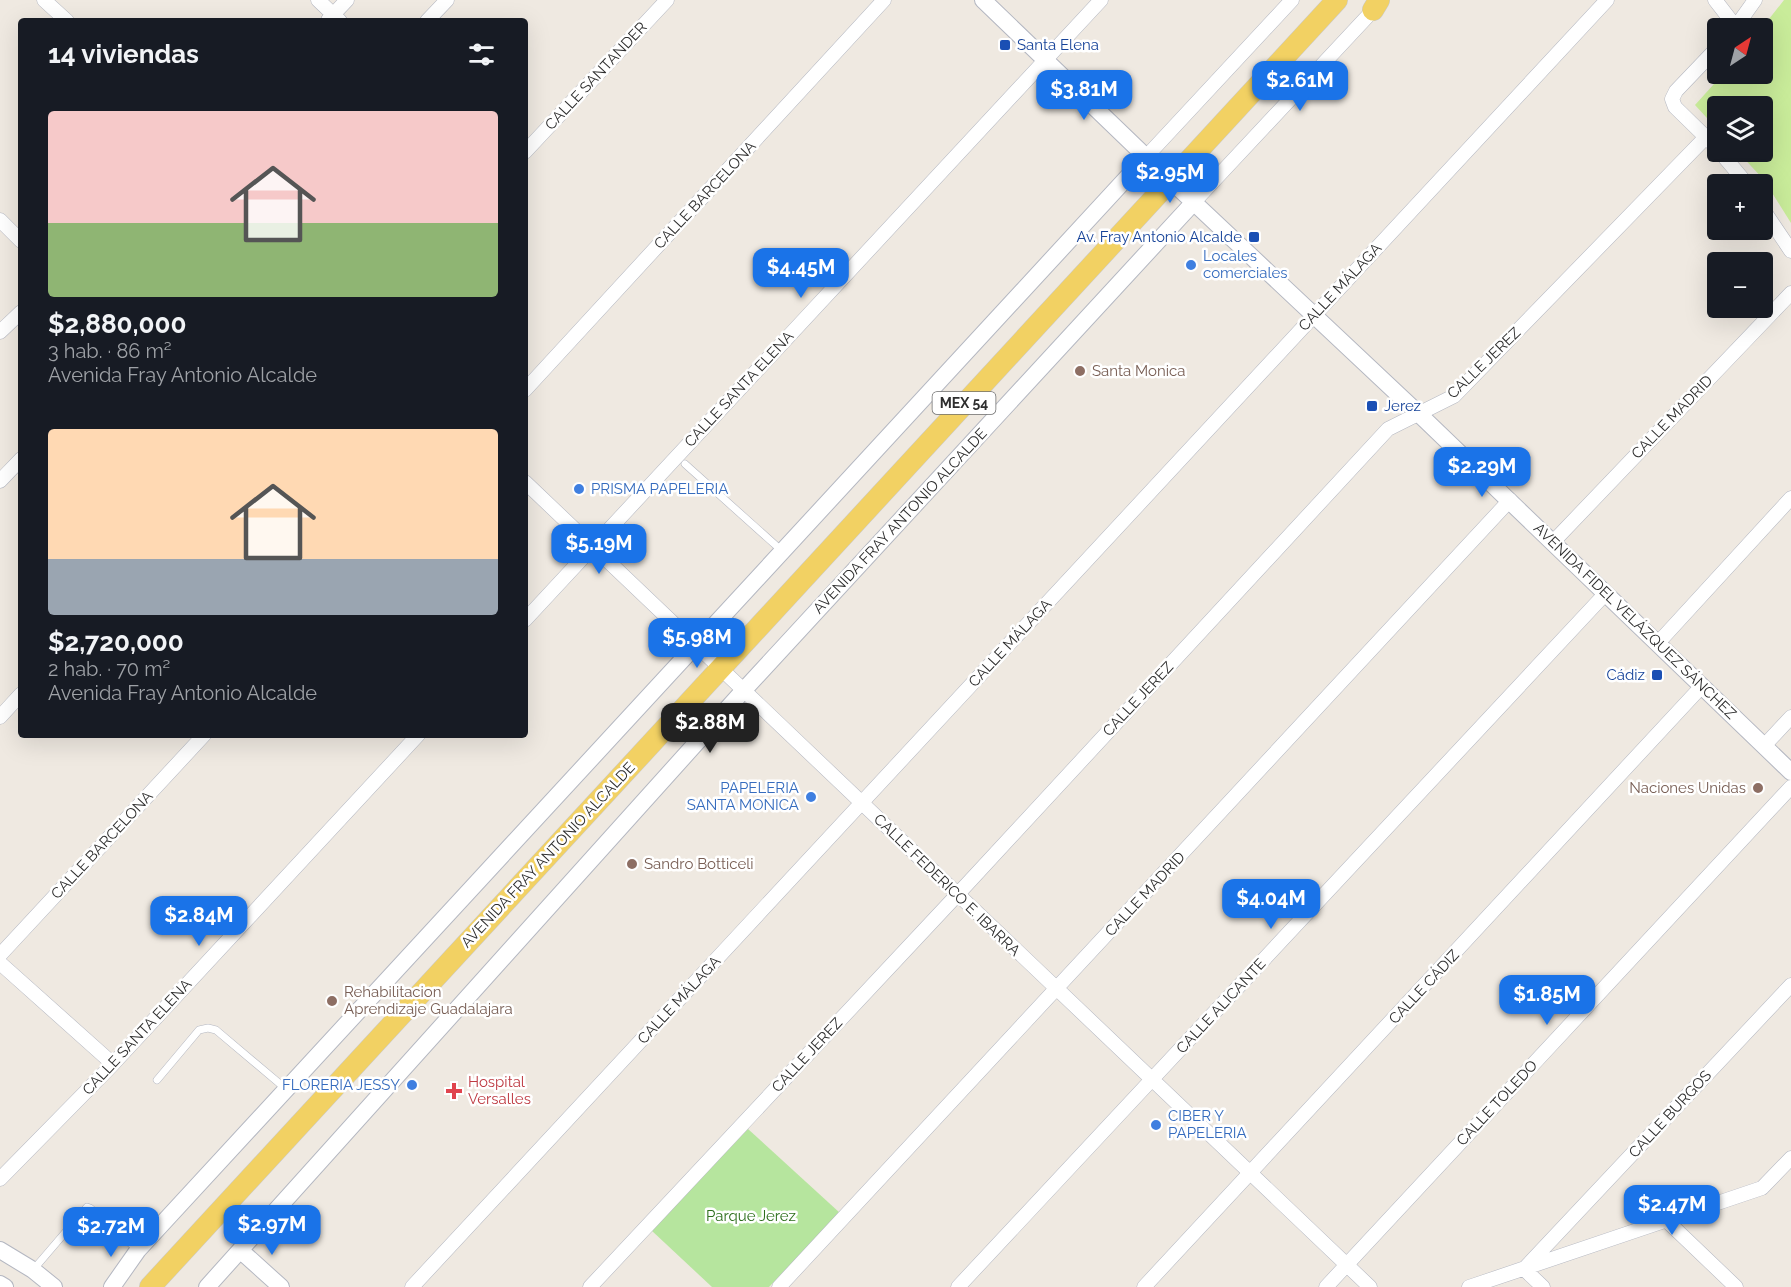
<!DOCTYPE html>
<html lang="es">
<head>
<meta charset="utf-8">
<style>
  body { margin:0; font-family:Raleway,sans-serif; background:#242831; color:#f1f3f6; height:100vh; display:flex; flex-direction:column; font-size:22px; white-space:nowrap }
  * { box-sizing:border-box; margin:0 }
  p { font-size:20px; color:#9ea1a6 }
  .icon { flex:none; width:33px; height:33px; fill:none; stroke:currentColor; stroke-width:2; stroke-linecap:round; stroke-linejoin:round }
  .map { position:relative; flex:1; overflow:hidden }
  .side { position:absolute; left:18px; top:18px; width:510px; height:720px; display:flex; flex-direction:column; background:#171b24; border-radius:6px; box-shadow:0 6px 24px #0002 }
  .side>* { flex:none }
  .needle { width:39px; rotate:36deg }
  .fabs { position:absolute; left:1707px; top:18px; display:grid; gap:12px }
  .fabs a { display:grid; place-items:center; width:66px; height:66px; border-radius:6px; background:#171b24; box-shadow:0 6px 24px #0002; font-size:30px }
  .price { position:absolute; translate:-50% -51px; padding:0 14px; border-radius:12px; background:#1a73e8; color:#fff; font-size:20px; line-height:39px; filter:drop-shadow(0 2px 3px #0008) }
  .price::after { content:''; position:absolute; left:50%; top:36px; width:18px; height:14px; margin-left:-9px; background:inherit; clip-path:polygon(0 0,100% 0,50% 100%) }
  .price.active { background:#222; color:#fff }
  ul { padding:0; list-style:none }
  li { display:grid; align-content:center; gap:12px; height:318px; padding:0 30px }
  li span { display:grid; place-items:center; height:186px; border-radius:6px; color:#555 }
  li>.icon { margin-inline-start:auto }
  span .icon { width:108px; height:108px; fill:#fffc; stroke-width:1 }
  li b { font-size:26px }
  h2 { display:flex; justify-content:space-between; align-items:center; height:72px; padding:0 30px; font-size:26px }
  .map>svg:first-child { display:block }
</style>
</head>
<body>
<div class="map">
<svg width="1791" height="1287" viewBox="0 0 1791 1287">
  <rect width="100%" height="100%" fill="#efe9e1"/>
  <!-- green -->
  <path fill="#b6e59e" d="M 748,1129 L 840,1213 L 769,1287 L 712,1287 L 651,1230 Z"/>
  <!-- pitch -->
  <path fill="#c9ec9a" d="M 1784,0 L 1791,0 L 1791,223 L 1764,180 L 1738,152 L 1762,152 L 1762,106 L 1718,106 L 1717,129 L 1695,105 L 1723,74 L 1762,74 L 1762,28 Z"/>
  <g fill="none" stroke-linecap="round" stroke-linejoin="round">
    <!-- service casing -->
    <g stroke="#b4b7c1" stroke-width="8">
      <path id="service" d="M 685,464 L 781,550
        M 157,1080 L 199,1030 L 208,1028 L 216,1030 L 286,1089
        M 33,1270 L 87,1207 L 90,1208 L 138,1250"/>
    </g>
    <!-- minor casing -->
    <g stroke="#b4b7c1" stroke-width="15">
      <path id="minor" d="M 44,0 L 67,21
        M 318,0 L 340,21
        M 1715,0 L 1736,27
        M 328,20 L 347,0
        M 427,21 L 447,0
        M 1735,28 L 1755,0
        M 1718,47 L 1676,91 L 1672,99 L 1675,107 L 1718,149
        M 525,152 L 667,0
        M 1720,152 L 1747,184
        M 1146,157 L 1292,0
        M 1194,202 L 1379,4
        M 1762,208 L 1791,251
        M 0,220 L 21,241
        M 0,332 L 21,312
        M 525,390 L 884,0
        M 0,481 L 21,459
        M 525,482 L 1370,1287
        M 1553,542 L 1791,293
        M 525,620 L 1101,0
        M 1658,643 L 1791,498
        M 0,717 L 21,694
        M 1764,746 L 1791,717
        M 0,955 L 204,735
        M 0,963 L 113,1064
        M 0,1179 L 113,1064 L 418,735
        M 1667,1221 L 1736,1287
        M 1524,1269 L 1791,985
        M 1524,1269 L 1543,1287
        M 412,1287 L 1607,0
        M 590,1287 L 957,895 L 1388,429 L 1454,396 L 1706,137
        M 779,1287 L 1510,500
        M 958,1287 L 1606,593
        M 1144,1287 L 1702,686
        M 1326,1287 L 1791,787
        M 1469,1287 L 1762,1188 L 1791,1158"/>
    </g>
    <!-- tertiary casing -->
    <g stroke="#b4b7c1" stroke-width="18">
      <path id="tertiary" d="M 983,0 L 1170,180 L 1419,414 L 1791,772
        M 0,1250 L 33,1270 L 54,1287
        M 240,1250 L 281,1287
        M 0,1284 L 5,1287
        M 112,1287 L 138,1250 L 1146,157
        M 207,1287 L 743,691 L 1194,202"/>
    </g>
    <!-- primary casing -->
    <g stroke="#c9c9c9" stroke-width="22">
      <path id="primary" d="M 1373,10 L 1379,0
        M 150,1287 L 1337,0"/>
    </g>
    <!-- service -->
    <use href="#service" stroke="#fff" stroke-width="7"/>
    <!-- minor -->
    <use href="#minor" stroke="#fff" stroke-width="14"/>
    <!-- tertiary -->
    <use href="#tertiary" stroke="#fff" stroke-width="16"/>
    <!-- primary -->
    <use href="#primary" stroke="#f2d163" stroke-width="21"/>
  </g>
  <!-- markers -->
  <g fill="#1a4fb4" stroke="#fff" stroke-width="2">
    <rect x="999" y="39" width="12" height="12" rx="3"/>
    <rect x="1248" y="231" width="12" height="12" rx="3"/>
    <rect x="1366" y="400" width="12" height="12" rx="3"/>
    <rect x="1651" y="669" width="12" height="12" rx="3"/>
  </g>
  <g fill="#3f7fe0" stroke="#fff" stroke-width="2">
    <circle cx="1191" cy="265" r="6"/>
    <circle cx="579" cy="489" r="6"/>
    <circle cx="811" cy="797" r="6"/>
    <circle cx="412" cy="1085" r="6"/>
    <circle cx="1156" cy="1125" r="6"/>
  </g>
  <g fill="#8d6e63" stroke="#fff" stroke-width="2">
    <circle cx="1080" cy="371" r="6"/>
    <circle cx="1758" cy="788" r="6"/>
    <circle cx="632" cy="864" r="6"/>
    <circle cx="332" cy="1001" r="6"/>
  </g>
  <path fill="#e0444e" stroke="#fff" stroke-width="2" d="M451 1082h6v6h6v6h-6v6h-6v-6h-6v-6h6z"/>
  <g text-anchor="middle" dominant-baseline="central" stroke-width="5" stroke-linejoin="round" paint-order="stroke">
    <!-- shield labels -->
    <rect fill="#fff" stroke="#6d6d6d" stroke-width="1.5" x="932.5" y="392" width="63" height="22" rx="4.5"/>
    <g font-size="14" font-weight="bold" fill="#2e2e2e">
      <text x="964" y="403">MEX 54</text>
    </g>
    <!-- transit labels -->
    <g font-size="15" fill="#164399" stroke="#fff" text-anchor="start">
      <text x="1017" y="45">Santa Elena</text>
      <text x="1242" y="237" text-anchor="end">Av. Fray Antonio Alcalde</text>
      <text x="1384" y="406">Jerez</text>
      <text x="1645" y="675" text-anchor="end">Cádiz</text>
    </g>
    <!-- street labels -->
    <g font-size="15" fill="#2e2e2e" stroke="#fff">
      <text transform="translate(596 76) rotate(-47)">CALLE SANTANDER</text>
      <text transform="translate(705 195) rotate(-47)">CALLE BARCELONA</text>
      <text transform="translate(1340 287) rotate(-47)">CALLE MÁLAGA</text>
      <text transform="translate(1484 363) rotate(-44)">CALLE JEREZ</text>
      <text transform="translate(739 389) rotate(-47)">CALLE SANTA ELENA</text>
      <text transform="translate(1672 417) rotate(-46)">CALLE MADRID</text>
      <text transform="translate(900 521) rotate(-47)">AVENIDA FRAY ANTONIO ALCALDE</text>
      <text transform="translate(1635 621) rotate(44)">AVENIDA FIDEL VELÁZQUEZ SÁNCHEZ</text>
      <text transform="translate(1010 643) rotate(-47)">CALLE MÁLAGA</text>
      <text transform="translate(1138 699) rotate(-47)">CALLE JEREZ</text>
      <text transform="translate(102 845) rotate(-47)">CALLE BARCELONA</text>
      <text transform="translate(548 855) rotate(-47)">AVENIDA FRAY ANTONIO ALCALDE</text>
      <text transform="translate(947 885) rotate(44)">CALLE FEDERICO E. IBARRA</text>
      <text transform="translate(1145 894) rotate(-47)">CALLE MADRID</text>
      <text transform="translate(1424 987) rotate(-47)">CALLE CÁDIZ</text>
      <text transform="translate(679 1000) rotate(-47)">CALLE MÁLAGA</text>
      <text transform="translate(1221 1006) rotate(-47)">CALLE ALICANTE</text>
      <text transform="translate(137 1037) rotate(-47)">CALLE SANTA ELENA</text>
      <text transform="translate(807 1055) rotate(-47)">CALLE JEREZ</text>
      <text transform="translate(1497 1103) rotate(-47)">CALLE TOLEDO</text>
      <text transform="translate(1670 1114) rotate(-47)">CALLE BURGOS</text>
    </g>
    <!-- shop labels -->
    <g font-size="15" fill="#366cbe" stroke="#fff" text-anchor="start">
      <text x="1203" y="256">Locales<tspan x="1203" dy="17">comerciales</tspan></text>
      <text x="591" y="489">PRISMA PAPELERIA</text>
      <text x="799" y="788" text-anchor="end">PAPELERIA<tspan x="799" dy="17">SANTA MONICA</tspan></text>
      <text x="400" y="1085" text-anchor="end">FLORERIA JESSY</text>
      <text x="1168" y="1116">CIBER Y<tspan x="1168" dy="17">PAPELERIA</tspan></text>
    </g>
    <!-- education labels -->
    <g font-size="15" fill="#785e54" stroke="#fff" text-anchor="start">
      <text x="1092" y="371">Santa Monica</text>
      <text x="1746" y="788" text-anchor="end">Naciones Unidas</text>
      <text x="644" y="864">Sandro Botticeli</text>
      <text x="344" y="992">Rehabilitacion<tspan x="344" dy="17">Aprendizaje Guadalajara</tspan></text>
    </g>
    <!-- health labels -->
    <g font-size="15" fill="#be3a42" stroke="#fff" text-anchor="start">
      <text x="468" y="1082">Hospital<tspan x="468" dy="17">Versalles</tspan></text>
    </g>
    <!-- park labels -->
    <g font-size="15" fill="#2c6e1b" stroke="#fff">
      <text x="751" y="1216">Parque Jerez</text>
    </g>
  </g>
</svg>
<div class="fabs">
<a><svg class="needle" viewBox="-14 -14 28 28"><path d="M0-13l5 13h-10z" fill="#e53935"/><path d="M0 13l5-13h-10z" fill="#9ea1a6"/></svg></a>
<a><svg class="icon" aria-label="layers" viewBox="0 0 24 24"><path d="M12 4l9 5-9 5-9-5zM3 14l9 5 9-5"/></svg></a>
<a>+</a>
<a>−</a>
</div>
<b class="price" style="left:1300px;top:112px">$2.61M</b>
<b class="price" style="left:1084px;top:121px">$3.81M</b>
<b class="price" style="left:1170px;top:204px">$2.95M</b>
<b class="price" style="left:801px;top:299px">$4.45M</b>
<b class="price" style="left:1482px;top:498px">$2.29M</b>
<b class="price" style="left:599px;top:575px">$5.19M</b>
<b class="price" style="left:697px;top:669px">$5.98M</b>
<b class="price active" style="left:710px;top:754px">$2.88M</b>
<b class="price" style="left:1271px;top:930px">$4.04M</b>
<b class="price" style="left:199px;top:947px">$2.84M</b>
<b class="price" style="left:1547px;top:1026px">$1.85M</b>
<b class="price" style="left:1672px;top:1236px">$2.47M</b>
<b class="price" style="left:272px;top:1256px">$2.97M</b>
<b class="price" style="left:111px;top:1258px">$2.72M</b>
<section class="side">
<h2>14 viviendas<svg class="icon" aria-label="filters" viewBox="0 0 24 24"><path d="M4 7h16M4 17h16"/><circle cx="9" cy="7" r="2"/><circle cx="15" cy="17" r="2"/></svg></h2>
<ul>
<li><span style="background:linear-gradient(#f6c9c9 60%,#8fb573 0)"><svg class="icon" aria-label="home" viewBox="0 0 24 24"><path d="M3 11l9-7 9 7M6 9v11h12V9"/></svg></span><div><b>$2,880,000</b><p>3 hab. · 86 m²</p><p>Avenida Fray Antonio Alcalde</p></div></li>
<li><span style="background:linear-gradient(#ffd9b3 70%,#9aa5b1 0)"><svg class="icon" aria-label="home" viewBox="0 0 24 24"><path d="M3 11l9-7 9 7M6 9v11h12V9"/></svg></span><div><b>$2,720,000</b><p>2 hab. · 70 m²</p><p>Avenida Fray Antonio Alcalde</p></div></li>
</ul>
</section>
</div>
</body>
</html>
